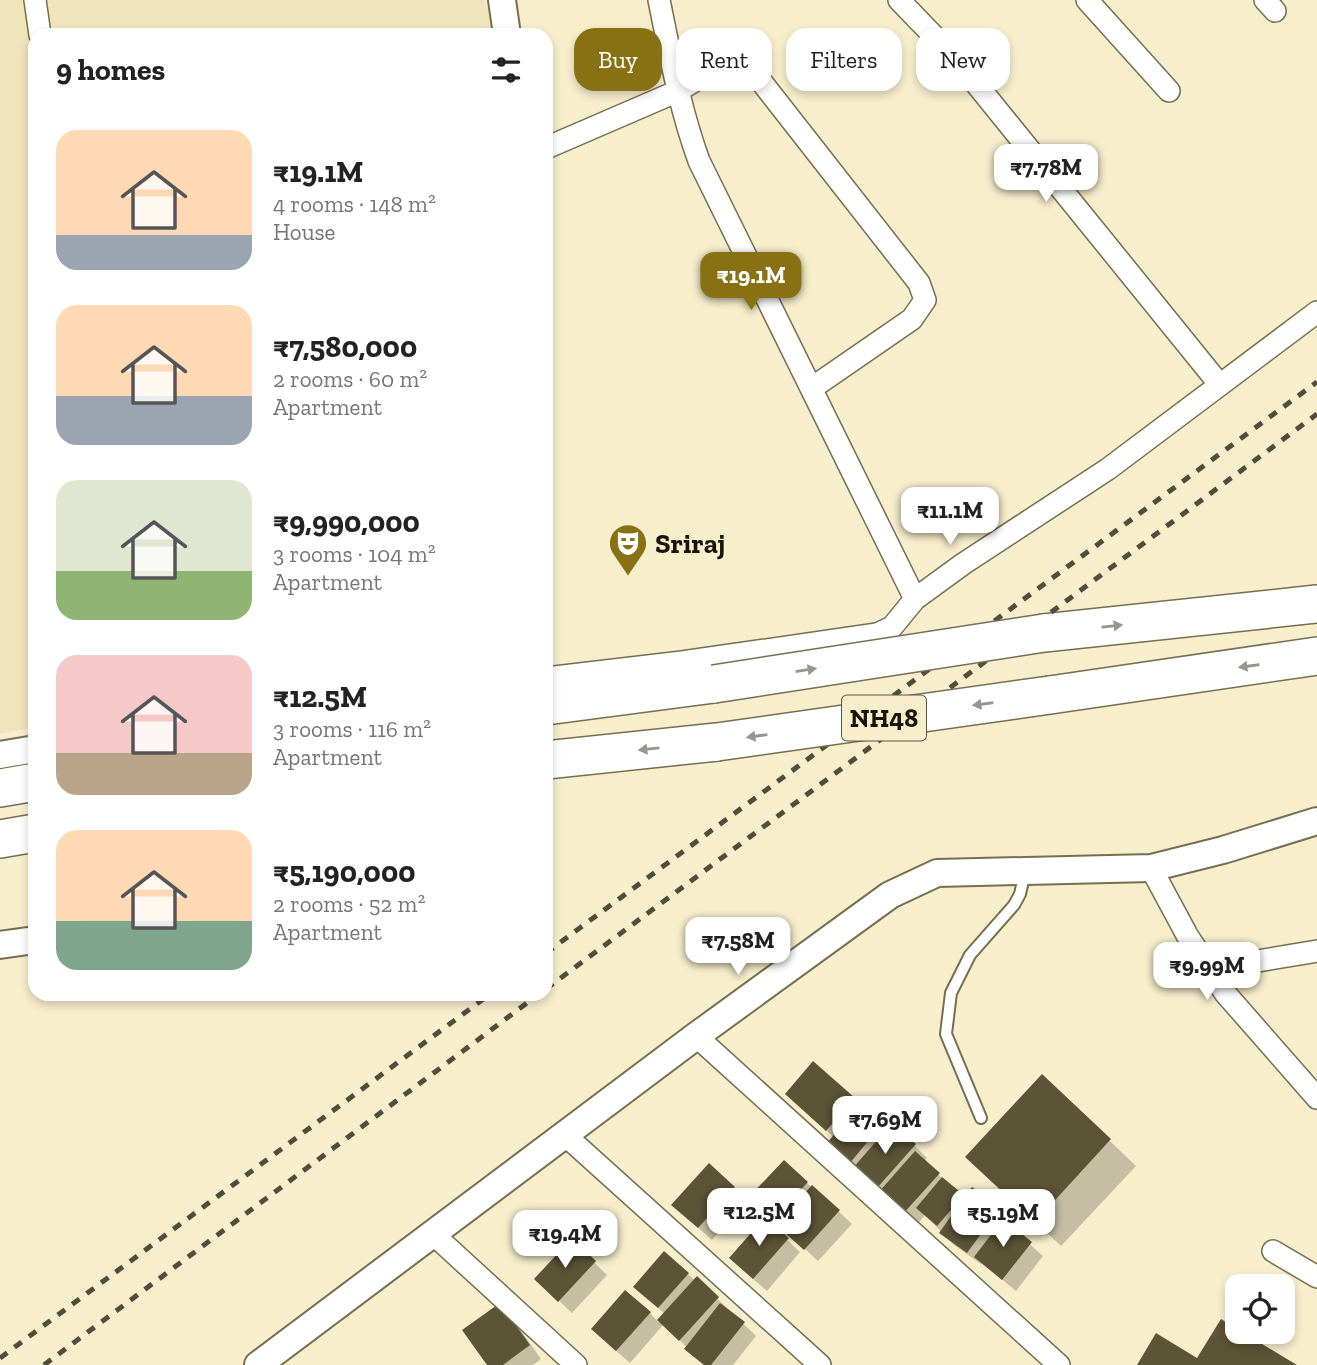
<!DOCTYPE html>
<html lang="en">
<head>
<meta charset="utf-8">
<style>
  body { margin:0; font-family:"Zilla Slab",serif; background:#f6f6f6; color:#222; height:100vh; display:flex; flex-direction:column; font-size:26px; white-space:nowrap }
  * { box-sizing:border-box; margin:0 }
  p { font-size:23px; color:#767676 }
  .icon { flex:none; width:38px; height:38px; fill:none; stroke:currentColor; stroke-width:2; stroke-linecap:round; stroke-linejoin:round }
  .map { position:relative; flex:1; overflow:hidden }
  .panel { position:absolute; left:28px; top:28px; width:525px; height:973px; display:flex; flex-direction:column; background:#fff; border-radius:21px; box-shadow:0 4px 10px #0003 }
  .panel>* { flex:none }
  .banner { position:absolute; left:574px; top:28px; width:637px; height:63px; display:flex; gap:14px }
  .tools { position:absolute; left:1225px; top:1274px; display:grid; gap:14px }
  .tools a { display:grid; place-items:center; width:70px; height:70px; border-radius:14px; background:#fff; box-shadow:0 4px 10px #0003; font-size:35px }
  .price { position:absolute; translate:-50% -60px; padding:0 16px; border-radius:14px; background:#fff; color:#222; font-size:23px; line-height:46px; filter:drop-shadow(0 2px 4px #0008) }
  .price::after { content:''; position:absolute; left:50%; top:42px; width:21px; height:16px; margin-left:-10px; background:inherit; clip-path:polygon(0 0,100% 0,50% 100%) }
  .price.current { background:#887113; color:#fff }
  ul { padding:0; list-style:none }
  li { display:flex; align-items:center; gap:21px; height:175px; padding:0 28px }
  li span { display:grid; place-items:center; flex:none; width:196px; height:140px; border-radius:21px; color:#555 }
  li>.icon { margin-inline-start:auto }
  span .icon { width:84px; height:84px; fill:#fffc; stroke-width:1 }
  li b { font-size:30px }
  h2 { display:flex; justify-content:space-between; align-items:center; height:84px; padding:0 28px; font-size:30px }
  .chip { padding:0 24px; border-radius:21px; background:#fff; box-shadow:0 4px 10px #0003; font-size:24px; line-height:63px }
  .chip.current { background:#887113; color:#fff }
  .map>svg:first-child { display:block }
</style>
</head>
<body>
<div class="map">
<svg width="1317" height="1365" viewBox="0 0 1317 1365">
  <rect width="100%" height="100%" fill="#f7eecc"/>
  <!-- built -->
  <path fill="#f0e4bb" d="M 0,0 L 485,0 L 493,27 L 493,35 L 35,35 L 35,727 L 0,734 Z"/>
  <!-- shadow -->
  <path fill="#0003" d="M 814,1064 L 860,1105 L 887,1118 L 927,1158 L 924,1161 L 965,1200 L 999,1209 L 1012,1222 L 1009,1226 L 1043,1256 L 1016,1291 L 982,1263 L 981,1264 L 954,1245 L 925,1215 L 916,1226 L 842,1155 L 834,1137 L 800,1107 Z
    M 1042,1076 L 1136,1166 L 1061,1246 L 993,1182 Z
    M 784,1162 L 852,1224 L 818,1261 L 751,1198 Z
    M 734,1188 L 746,1201 L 712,1240 L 686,1217 Z
    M 765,1219 L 800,1252 L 767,1291 L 744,1271 Z
    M 572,1241 L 607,1275 L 572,1313 L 536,1279 Z
    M 688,1274 L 695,1281 L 697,1279 L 756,1336 L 733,1365 L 704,1365 L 664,1324 L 630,1363 L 606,1342 L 650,1313 L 658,1322 L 665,1314 L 648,1299 Z
    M 512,1318 L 541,1359 L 533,1365 L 489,1365 Z"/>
  <!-- building -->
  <path fill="#5c5437" d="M 813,1061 L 855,1098 L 826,1131 L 785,1094 Z
    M 1042,1074 L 1111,1139 L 1035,1222 L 965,1157 Z
    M 865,1097 L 888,1117 L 850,1163 L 827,1143 Z
    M 892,1123 L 916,1144 L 877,1188 L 853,1168 Z
    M 915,1151 L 940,1173 L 902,1215 L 878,1193 Z
    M 784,1160 L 808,1182 L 772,1220 L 748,1198 Z
    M 709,1163 L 735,1187 L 698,1228 L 671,1205 Z
    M 942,1177 L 964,1195 L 937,1226 L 916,1208 Z
    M 812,1185 L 840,1210 L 804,1250 L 776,1225 Z
    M 972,1187 L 1000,1208 L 967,1253 L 939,1233 Z
    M 765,1217 L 789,1238 L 753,1279 L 729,1258 Z
    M 1003,1219 L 1032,1242 L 1002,1280 L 974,1257 Z
    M 572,1238 L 596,1261 L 558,1302 L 534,1279 Z
    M 664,1251 L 689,1273 L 658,1308 L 633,1287 Z
    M 697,1276 L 719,1297 L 679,1341 L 657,1320 Z
    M 625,1290 L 651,1312 L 616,1351 L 591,1329 Z
    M 500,1303 L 530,1345 L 503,1365 L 487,1365 L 462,1330 Z
    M 720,1303 L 745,1322 L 711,1365 L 704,1365 L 684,1349 Z
    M 1221,1319 L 1237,1329 L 1237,1332 L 1242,1332 L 1297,1365 L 1137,1365 L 1156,1333 L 1197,1358 Z"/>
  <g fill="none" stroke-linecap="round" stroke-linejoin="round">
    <!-- service casing -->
    <g stroke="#766e50" stroke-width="14">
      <path id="service" d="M 981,1118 L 946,1034 L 951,993 L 970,955 L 1014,905 L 1020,894 L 1025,872"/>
    </g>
    <!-- minor casing -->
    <g stroke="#766e50" stroke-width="24">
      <path id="minor" d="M 35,0 L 40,35
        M 659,0 C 670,54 680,109 699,161 L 915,599
        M 899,0 L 956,59 L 1220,385
        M 1087,0 L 1169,91
        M 1265,0 L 1275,11
        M 546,148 L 678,91 L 733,57 L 739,57 L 746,62 L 919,283 L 925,300 L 912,319 L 812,388
        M 546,678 L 682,662 L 877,634 L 892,627 L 915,599 L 963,564 L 1108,469 L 1317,312
        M 1151,868 L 1187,935 L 1225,993 L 1317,1098
        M 1210,969 L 1317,951
        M 696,1036 L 1059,1365
        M 565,1135 L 820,1365
        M 433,1234 L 576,1365
        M 1273,1251 L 1317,1277"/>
    </g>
    <!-- tertiary casing -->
    <g stroke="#766e50" stroke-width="30">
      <path id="tertiary" d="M 502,0 L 507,35
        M 0,755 L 35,749
        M 0,945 L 35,940
        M 258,1365 L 696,1036 L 890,895 L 937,873 L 1151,868 L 1223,850 L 1317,821"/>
    </g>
    <!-- trunk casing -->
    <g stroke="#766e50" stroke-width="40">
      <path id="trunk" d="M 1044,633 L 1317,604
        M 1050,695 L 1317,656
        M 546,706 L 714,684
        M 546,760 L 717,742
        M 0,788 L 35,782
        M 0,839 L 35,833"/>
    </g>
    <!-- service -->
    <use href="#service" stroke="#fff" stroke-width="10"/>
    <!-- minor -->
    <use href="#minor" stroke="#fff" stroke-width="21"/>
    <!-- tertiary -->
    <use href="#tertiary" stroke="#fff" stroke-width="26"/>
    <!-- trunk -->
    <use href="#trunk" stroke="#fff" stroke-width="37"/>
    <!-- rail -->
    <path stroke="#524d3b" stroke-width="5" stroke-dasharray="9 9" stroke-linecap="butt" d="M 546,953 L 1317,382
      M 546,989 L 1317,414
      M 0,1358 L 490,994
      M 44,1365 L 539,994"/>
    <!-- trunk-bridge casing -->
    <g stroke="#766e50" stroke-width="40" stroke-linecap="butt">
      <path id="trunk-bridge" d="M 714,684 L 1044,633
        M 717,742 L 1050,695"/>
    </g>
    <!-- trunk-bridge -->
    <use href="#trunk-bridge" stroke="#fff" stroke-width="37"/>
  </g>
  <!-- one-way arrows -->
  <defs><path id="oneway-solid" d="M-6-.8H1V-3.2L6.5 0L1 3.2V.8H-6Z" transform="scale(1.75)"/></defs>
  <g fill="#979590">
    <use href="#oneway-solid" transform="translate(1112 626) rotate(-6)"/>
    <use href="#oneway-solid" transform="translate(1249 666) rotate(172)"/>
    <use href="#oneway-solid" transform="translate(806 670) rotate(-9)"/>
    <use href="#oneway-solid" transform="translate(983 704) rotate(172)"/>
    <use href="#oneway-solid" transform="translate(757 736) rotate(172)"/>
    <use href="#oneway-solid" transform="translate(649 749) rotate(174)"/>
  </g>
  <!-- icons -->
  <defs>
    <g id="theatre-pin" transform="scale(2.0125)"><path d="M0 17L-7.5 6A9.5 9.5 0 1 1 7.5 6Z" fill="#887113" stroke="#f7eecc"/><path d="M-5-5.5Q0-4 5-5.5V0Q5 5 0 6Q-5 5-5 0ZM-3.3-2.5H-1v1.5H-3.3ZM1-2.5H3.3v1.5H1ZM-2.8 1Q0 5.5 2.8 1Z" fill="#fff"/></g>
  </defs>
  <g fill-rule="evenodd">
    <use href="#theatre-pin" x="628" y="543"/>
  </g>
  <g text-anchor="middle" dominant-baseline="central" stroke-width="7" stroke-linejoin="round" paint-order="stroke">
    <!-- shield labels -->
    <rect fill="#f7eecc" stroke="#5b5543" stroke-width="2" x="842" y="695.5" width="84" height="45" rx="5"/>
    <g font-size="26" font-weight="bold" fill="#181408">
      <text x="884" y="718">NH48</text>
    </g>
    <!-- poi labels -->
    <g font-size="28" font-weight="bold" fill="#181408" stroke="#f7eecc" text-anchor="start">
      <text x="655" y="543">Sriraj</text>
    </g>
  </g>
</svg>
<div class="tools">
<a><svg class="icon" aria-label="locate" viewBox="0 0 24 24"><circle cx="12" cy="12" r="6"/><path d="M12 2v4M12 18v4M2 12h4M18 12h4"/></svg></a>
</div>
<b class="price" style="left:1046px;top:204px">₹7.78M</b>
<b class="price current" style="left:751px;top:312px">₹19.1M</b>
<b class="price" style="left:950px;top:547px">₹11.1M</b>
<b class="price" style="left:738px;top:977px">₹7.58M</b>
<b class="price" style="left:1207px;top:1002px">₹9.99M</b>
<b class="price" style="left:885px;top:1156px">₹7.69M</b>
<b class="price" style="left:759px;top:1248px">₹12.5M</b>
<b class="price" style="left:1003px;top:1249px">₹5.19M</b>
<b class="price" style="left:565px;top:1270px">₹19.4M</b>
<div class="banner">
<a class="chip current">Buy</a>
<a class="chip">Rent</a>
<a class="chip">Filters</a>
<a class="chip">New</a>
</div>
<section class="panel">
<h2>9 homes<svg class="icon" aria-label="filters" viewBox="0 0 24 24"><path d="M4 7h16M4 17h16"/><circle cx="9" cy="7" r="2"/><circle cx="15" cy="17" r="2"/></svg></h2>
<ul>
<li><span style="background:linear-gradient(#ffd9b3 75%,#9aa5b1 0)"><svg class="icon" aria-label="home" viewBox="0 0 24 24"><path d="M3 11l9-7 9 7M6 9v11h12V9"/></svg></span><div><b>₹19.1M</b><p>4 rooms · 148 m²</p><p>House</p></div></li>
<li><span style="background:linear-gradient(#ffd9b3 65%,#9aa5b1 0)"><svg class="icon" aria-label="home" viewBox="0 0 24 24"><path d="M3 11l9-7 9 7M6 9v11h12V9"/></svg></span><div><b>₹7,580,000</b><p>2 rooms · 60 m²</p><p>Apartment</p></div></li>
<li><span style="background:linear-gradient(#dfe7d0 65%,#8fb573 0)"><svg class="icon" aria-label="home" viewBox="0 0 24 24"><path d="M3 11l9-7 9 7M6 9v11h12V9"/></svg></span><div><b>₹9,990,000</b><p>3 rooms · 104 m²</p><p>Apartment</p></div></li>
<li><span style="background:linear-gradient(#f6c9c9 70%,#b9a48a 0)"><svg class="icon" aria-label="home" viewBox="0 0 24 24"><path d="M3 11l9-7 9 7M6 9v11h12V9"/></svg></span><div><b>₹12.5M</b><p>3 rooms · 116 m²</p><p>Apartment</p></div></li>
<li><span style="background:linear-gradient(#ffd9b3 65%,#7fa58c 0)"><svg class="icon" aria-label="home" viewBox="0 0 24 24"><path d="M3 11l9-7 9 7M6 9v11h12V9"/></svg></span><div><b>₹5,190,000</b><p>2 rooms · 52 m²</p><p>Apartment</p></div></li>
</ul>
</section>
</div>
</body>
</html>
